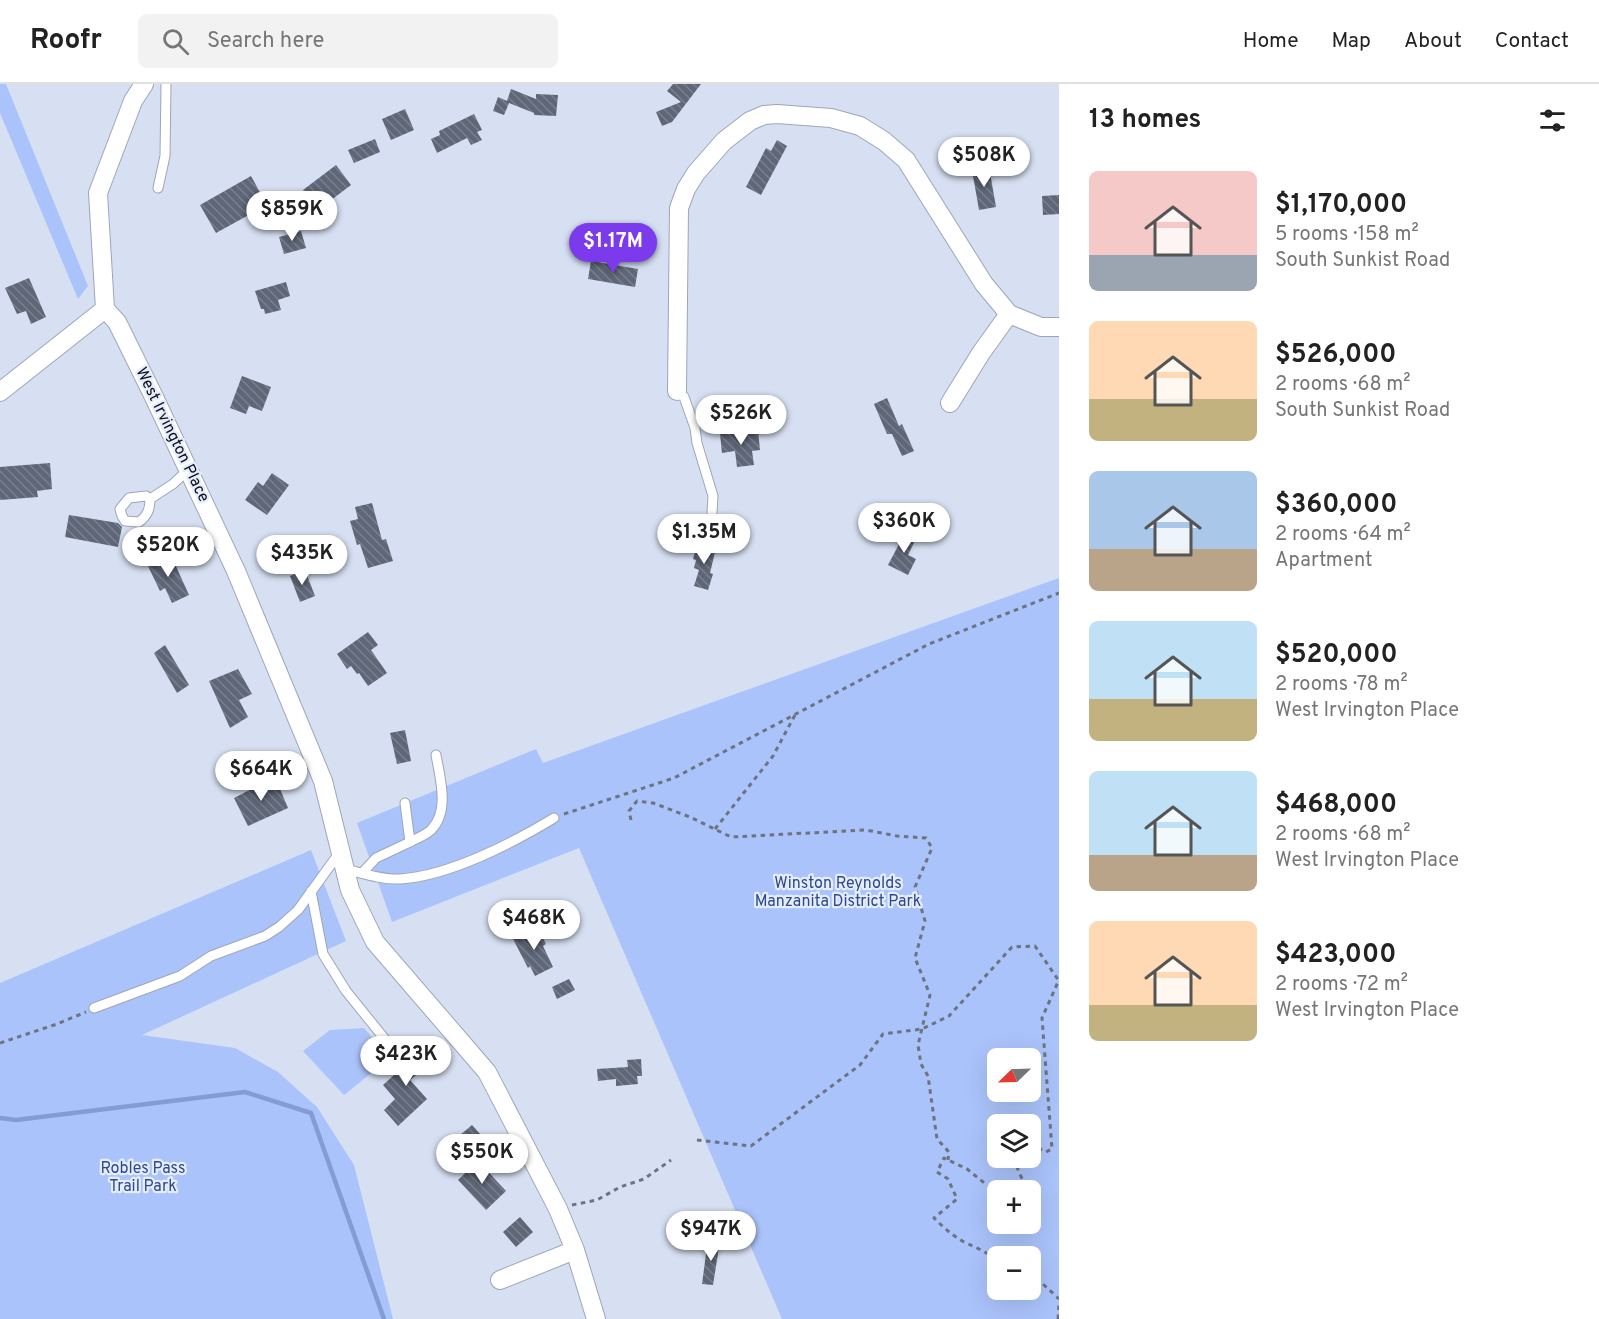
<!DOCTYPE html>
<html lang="en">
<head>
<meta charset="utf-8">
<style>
  body { margin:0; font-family:Overpass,sans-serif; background:#f2f2f2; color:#222; height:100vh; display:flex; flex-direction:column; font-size:22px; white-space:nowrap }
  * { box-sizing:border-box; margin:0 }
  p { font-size:20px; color:#767676 }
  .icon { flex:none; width:33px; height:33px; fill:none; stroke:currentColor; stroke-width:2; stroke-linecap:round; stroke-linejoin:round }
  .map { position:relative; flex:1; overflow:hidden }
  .side { display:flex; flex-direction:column; background:#fff; width:540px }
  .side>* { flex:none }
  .needle { width:39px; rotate:247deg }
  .buttons { position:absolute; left:987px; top:964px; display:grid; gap:12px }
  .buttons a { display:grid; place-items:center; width:54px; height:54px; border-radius:9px; background:#fff; box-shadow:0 6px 24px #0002; font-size:30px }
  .price { position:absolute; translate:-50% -51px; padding:0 14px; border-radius:21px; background:#fff; color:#222; font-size:20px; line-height:39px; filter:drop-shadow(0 2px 3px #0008) }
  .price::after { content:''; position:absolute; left:50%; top:36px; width:18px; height:14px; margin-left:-9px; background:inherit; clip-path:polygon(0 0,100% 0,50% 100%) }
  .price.current { background:#7c3aed; color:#fff }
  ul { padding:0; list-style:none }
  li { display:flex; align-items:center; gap:18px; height:150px; padding:0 30px }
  li span { display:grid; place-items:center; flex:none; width:168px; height:120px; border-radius:9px; color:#555 }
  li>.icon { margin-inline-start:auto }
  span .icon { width:72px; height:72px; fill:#fffc; stroke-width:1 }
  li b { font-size:26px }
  h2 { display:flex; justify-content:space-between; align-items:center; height:72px; padding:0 30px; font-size:26px }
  header { display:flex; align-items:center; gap:36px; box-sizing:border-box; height:84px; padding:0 30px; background:#fff; border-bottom:2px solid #e0e0e0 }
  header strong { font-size:28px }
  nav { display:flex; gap:33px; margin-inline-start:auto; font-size:21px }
  .search { width:420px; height:54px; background:#f2f2f2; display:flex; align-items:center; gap:15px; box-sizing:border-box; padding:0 21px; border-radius:9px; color:#767676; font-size:22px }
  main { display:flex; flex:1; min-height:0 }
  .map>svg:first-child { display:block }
</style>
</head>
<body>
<header>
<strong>Roofr</strong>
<div class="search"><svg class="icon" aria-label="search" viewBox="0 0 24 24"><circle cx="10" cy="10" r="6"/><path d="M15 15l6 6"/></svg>Search here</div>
<nav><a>Home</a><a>Map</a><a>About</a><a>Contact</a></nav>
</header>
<main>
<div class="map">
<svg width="1059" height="1235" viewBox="0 0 1059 1235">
  <defs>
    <pattern id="building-back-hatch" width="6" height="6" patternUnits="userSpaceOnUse" patternTransform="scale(1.5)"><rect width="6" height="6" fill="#5e6677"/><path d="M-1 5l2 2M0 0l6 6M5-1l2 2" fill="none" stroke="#797f8b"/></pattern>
  </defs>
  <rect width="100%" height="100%" fill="#d7e0f3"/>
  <!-- park -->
  <path fill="#aac3fa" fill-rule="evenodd" d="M 0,0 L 6,0 L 88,202 L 78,215 L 0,29 Z
    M 1059,494 L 1059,1235 L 782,1235 L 579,764 L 392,838 L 357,739 L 536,665 L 543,679 ZM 998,975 L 1030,975 L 1030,1008 L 998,1008 ZM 998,1041 L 1030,1041 L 1030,1074 L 998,1074 ZM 998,1107 L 1030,1107 L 1030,1140 L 998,1140 ZM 998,1173 L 1030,1173 L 1030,1206 L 998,1206 Z
    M 311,766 L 346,857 L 142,951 L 235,964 L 278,988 L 317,1023 L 354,1081 L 393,1235 L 0,1235 L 0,899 Z
    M 364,944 L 390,974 L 344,1011 L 303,967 L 330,946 Z"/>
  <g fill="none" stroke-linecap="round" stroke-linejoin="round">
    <!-- stream -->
    <path stroke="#839cd5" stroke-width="4.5" d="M 0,1034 L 16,1036 L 245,1008 L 311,1029 L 384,1235"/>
  </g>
  <!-- building -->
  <path fill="url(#building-back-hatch)" d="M 673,0 L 701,0 L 672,38 L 662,42 L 656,28 L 681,18 L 667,7 Z
    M 511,5 L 536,15 L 536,10 L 558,11 L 556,32 L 534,31 L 534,29 L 509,19 L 504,31 L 493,27 L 498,13 L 507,17 Z
    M 405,25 L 414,46 L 391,56 L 382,35 Z
    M 474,30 L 482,46 L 477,48 L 482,56 L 471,61 L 467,54 L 437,69 L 431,55 L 440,51 L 439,47 Z
    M 375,55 L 380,68 L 354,79 L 348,66 Z
    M 777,56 L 787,62 L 761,111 L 746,103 L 766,64 L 771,67 Z
    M 336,81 L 351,101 L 318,126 L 303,106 Z
    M 989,83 L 996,123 L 979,126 L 972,86 Z
    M 251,92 L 267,121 L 216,149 L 200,121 Z
    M 1059,111 L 1059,130 L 1043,131 L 1042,112 Z
    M 301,147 L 306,164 L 284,170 L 279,153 Z
    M 591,177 L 638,185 L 635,203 L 588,195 Z
    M 29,194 L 46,233 L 31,240 L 26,227 L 17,230 L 5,204 Z
    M 286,198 L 290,212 L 278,216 L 281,226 L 265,230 L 264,225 L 261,225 L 255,207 Z
    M 242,292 L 271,303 L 262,327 L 249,322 L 246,330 L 230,324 Z
    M 887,314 L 899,342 L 902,340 L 914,367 L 902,372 L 892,350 L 887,350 L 874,320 Z
    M 758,346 L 760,366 L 752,367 L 754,381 L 737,383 L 735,367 L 722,369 L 720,350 Z
    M 50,379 L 52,405 L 37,407 L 38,413 L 0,416 L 0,383 Z
    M 272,389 L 289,401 L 267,431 L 245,416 L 258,398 L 263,402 Z
    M 372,419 L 382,456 L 386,455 L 393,477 L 368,484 L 360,460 L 357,461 L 350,437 L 358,435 L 355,423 Z
    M 69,431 L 118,439 L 122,443 L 118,463 L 65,453 Z
    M 695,440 L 712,444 L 708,458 L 692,453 Z
    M 907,445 L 918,450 L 908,471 L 916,475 L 908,491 L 888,481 Z
    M 698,458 L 716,464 L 710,489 L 713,490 L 708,506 L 694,502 L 699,486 L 694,484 L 696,476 L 693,475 Z
    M 170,469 L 189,511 L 172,519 L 165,504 L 160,507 L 147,480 Z
    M 305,486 L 315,512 L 300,518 L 290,492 Z
    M 368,548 L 378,561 L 371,566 L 387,589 L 368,602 L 359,589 L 357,590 L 351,582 L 347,585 L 337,570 Z
    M 165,561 L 189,601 L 177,609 L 154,569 Z
    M 238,585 L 252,610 L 239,616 L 248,633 L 230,644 L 209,597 Z
    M 405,646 L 411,677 L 397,680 L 390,649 Z
    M 275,693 L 288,724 L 248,742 L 234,714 Z
    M 537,843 L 546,860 L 543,862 L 553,883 L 535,892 L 530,882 L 528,884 L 513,855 Z
    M 569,895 L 575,906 L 557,915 L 552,903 Z
    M 417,962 L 431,979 L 410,996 L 427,1015 L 398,1042 L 384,1026 L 395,1015 L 383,1001 L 405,981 L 401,976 Z
    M 641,975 L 642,992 L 637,992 L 638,1000 L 616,1002 L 616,995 L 598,997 L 597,985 L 628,983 L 627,976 Z
    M 472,1041 L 481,1051 L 468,1061 L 460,1051 Z
    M 478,1077 L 506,1107 L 486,1126 L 458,1096 Z
    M 520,1133 L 533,1148 L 516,1163 L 503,1148 Z
    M 708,1155 L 720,1157 L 713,1201 L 702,1200 Z"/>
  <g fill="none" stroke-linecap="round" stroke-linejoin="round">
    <!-- lane casing -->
    <g stroke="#9da6b8" stroke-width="11">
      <path id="lane" d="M 158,104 L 165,72 L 166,0
        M 677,307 L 684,313 L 695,344 L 697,359 L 713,412 L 712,429
        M 150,415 L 146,412 L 129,414 L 120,425 L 122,432 L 125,437 L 139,438 C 147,432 150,426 150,415 L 173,400 L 189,385
        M 410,758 C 417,754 426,751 431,746 C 450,727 440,694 436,671
        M 345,785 C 362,789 382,796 400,795 C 449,792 513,759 554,734
        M 362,789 L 376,774 L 410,758 L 405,719
        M 311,807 L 323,870 L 346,907 L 392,964
        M 94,924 L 180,892 L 211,872 L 265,852 L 279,843 L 298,826 L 340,768"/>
    </g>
    <!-- street casing -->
    <g stroke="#9da6b8" stroke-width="20">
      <path id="street" d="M 144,0 L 133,17 L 98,109 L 105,225 L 117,238 L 154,313 L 236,487 L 323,697 L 350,806 L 375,858 L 487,988 L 558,1125 L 575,1166 L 596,1235
        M 677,307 L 679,124 L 686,105 L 696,89 L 724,57 L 750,37 L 764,31 L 777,30 L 831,34 L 860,42 L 884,57 L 906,76 L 984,200 L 1009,230 L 1041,243 L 1059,243
        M 0,308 L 105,225
        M 950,319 L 981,269 L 1009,230
        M 500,1196 L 575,1166"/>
    </g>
    <!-- path -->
    <path stroke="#6d737f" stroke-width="3" stroke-dasharray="4.5 4.5" stroke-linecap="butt" d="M 564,730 L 674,694 L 929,560 L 1059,509
      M 631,736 L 629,727 L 637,717 L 653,719 L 690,733 L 731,753 L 866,746 L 897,752 L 926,754 L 932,764 L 915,803 L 925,837 L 915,874 L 930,911 L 918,961 L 921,980 L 928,992 L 937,1055 L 949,1068 L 948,1076
      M 715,745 L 773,672 L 796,629
      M 0,959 L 57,940 L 86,928
      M 697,1056 L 751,1062 L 860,981 L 883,950 L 922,945 L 949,932 L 1012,863 L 1035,862 L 1059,897
      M 1030,1060 L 1046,1068 L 1052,1065 L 1042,934 L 1058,898
      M 1013,1074 L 1026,1104 L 1021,1107
      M 998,1110 L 967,1085 L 944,1074 L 937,1088 L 948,1095 L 957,1115 L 934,1134 C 943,1143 953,1152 964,1158 C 977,1164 987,1168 998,1177
      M 572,1121 L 597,1116 L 620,1103 L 644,1095 L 671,1076
      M 1030,1188 L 1059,1215
      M 1058,1235 L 1059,1220"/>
    <!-- lane -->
    <use href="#lane" stroke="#fff" stroke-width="9"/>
    <!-- street -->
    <use href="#street" stroke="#fff" stroke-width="18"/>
  </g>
  <g text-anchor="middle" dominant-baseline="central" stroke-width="4.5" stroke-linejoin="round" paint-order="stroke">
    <!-- street labels -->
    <g font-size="16" fill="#0e1117" stroke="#e5edfd">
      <text transform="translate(172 351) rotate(64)">West Irvington Place</text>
    </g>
    <!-- park labels -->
    <g font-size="16" fill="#2d488d" stroke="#e5edfd">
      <text x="838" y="800">Winston Reynolds<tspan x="838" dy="18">Manzanita District Park</tspan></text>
      <text x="143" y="1085">Robles Pass<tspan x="143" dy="18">Trail Park</tspan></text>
    </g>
  </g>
</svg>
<div class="buttons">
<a><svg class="needle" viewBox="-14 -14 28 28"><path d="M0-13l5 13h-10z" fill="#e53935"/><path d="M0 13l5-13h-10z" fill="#767676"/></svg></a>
<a><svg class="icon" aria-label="layers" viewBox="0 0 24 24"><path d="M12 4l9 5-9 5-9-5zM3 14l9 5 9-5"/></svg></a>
<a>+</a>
<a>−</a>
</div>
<b class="price" style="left:984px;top:104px">$508K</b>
<b class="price" style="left:292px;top:158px">$859K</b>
<b class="price current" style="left:613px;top:190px">$1.17M</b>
<b class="price" style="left:741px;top:362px">$526K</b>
<b class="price" style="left:904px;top:470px">$360K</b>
<b class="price" style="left:704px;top:481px">$1.35M</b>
<b class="price" style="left:168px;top:494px">$520K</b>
<b class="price" style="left:302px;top:502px">$435K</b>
<b class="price" style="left:261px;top:718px">$664K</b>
<b class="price" style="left:534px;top:867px">$468K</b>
<b class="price" style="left:406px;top:1003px">$423K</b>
<b class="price" style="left:482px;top:1101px">$550K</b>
<b class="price" style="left:711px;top:1178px">$947K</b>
</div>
<section class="side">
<h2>13 homes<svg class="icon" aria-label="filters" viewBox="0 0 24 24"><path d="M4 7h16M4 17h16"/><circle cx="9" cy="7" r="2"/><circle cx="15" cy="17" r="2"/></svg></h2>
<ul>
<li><span style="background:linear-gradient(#f6c9c9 70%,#9aa5b1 0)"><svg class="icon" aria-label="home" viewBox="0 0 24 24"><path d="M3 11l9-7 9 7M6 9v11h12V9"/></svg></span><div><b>$1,170,000</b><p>5 rooms · 158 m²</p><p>South Sunkist Road</p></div></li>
<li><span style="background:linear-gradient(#ffd9b3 65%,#c2b280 0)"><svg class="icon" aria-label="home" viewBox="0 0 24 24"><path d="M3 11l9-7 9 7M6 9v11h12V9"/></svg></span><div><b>$526,000</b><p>2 rooms · 68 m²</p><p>South Sunkist Road</p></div></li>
<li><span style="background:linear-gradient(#a9c7e8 65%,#b9a48a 0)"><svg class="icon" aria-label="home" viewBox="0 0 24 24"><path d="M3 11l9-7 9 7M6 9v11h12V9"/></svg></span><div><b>$360,000</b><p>2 rooms · 64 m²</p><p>Apartment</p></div></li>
<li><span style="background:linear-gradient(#bfe0f5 65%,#c2b280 0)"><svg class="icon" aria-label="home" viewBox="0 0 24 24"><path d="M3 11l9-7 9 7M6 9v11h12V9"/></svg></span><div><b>$520,000</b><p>2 rooms · 78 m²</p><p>West Irvington Place</p></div></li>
<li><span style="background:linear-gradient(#bfe0f5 70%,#b9a48a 0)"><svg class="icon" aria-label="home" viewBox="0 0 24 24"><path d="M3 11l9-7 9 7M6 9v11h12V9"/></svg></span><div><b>$468,000</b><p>2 rooms · 68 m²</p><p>West Irvington Place</p></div></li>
<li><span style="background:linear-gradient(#ffd9b3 70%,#c2b280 0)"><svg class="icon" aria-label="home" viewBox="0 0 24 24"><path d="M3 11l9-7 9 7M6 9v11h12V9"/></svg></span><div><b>$423,000</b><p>2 rooms · 72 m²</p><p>West Irvington Place</p></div></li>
</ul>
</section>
</main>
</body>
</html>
